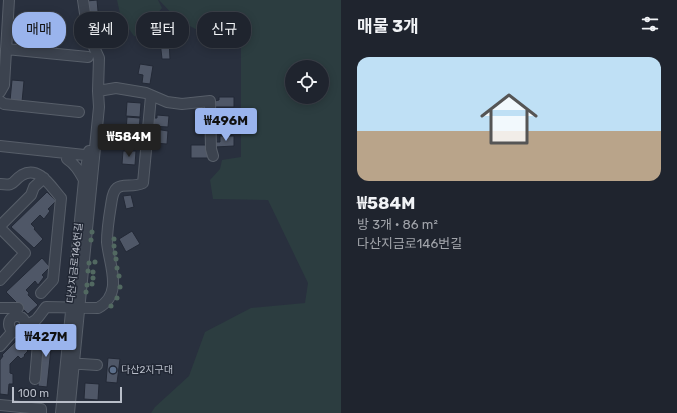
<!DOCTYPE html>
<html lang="ko">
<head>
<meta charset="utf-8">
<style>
  body { margin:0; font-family:Rubik,"Noto Sans KR",sans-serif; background:#272c36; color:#f1f3f6; height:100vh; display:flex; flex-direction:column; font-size:15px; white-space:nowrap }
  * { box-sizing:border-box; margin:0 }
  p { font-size:13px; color:#a1a4aa }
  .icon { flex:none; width:22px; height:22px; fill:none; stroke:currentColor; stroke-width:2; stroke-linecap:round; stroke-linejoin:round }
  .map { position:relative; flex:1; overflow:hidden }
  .side { display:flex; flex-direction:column; background:#1f242e; width:336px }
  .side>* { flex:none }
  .banner { position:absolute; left:12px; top:12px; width:269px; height:36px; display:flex; gap:8px }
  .fabs { position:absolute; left:285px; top:60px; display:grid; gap:8px }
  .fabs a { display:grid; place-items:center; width:44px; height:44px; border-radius:50%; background:#1f242e; box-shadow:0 2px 10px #0003,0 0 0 1px #3c414a; font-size:20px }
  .scale { position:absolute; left:12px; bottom:10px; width:110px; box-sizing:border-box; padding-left:4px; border:2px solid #b9bec9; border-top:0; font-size:11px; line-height:14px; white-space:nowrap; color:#b9bec9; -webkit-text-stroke:3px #212734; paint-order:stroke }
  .price { position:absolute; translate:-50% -34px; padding:0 9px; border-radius:4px; background:#9ab4ed; color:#111; font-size:13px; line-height:26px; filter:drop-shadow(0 1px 2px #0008) }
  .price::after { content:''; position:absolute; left:50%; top:24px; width:12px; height:9px; margin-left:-6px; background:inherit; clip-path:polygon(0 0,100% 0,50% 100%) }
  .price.active { background:#222; color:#fff }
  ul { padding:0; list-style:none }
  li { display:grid; align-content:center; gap:8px; height:212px; padding:0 16px }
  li+li { border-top:1px solid #3c414a }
  li span { display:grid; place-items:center; height:124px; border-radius:12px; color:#555 }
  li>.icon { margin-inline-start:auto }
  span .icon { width:72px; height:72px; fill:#fffc; stroke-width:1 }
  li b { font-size:17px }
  h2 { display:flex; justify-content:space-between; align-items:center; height:48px; padding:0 16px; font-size:17px }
  .chip { padding:0 14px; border-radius:16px; background:#1f242e; box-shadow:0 2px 10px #0003,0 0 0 1px #3c414a; font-size:14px; line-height:36px }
  .chip.active { background:#9ab4ed; color:#111 }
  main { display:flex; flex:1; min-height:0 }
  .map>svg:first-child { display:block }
</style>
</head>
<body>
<main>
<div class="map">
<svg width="341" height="413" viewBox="0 0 341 413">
  <rect width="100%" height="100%" fill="#29303e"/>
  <!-- green -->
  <path fill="#2c3d40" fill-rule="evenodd" d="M 117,0 L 158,0 L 162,8 C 159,12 154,16 152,20 C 147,29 146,37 134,36 L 121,18 Z
    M 159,0 L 341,0 L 341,413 L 151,413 L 155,407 L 189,376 L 205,332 L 251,308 L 305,303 L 308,283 L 268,200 L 213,199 L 210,180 L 220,169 L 222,160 L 241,157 L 241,37 L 227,45 L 178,20 ZM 292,67 L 322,67 L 322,97 L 292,97 Z"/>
  <!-- building -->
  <path fill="#4f5767" stroke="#232936" d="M 97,0 L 99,22 L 89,23 L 87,1 Z
    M 94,24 L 107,24 L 108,42 L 95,43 Z
    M 169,40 L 170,59 L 162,59 L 160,41 Z
    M 140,64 L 153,66 L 150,84 L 142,83 L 143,75 L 138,74 Z
    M 12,80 L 24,81 L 22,102 L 10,101 Z
    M 219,97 L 234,97 L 234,107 L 215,107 L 215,101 L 219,100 Z
    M 127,102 L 141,103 L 140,117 L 126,116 Z
    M 157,115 L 169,116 L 168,127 L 151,126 L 152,118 L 157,118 Z
    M 127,117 L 140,118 L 139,132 L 126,131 Z
    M 155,129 L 168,131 L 167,144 L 153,143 Z
    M 125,133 L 138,134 L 137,149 L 124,148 Z
    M 220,136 L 234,136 L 234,146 L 215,147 L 215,142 L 220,142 Z
    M 191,145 L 208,145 L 208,158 L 191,158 Z
    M 123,151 L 136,151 L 135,165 L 122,164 Z
    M 47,192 L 56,201 L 48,209 L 50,211 L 44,219 L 40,215 L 31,224 L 35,228 L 34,229 L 43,239 L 34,248 L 11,227 Z
    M 131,195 L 134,207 L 126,209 L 123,196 Z
    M 132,231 L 140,244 L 126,252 L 119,239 Z
    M 42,258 L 50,267 L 42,275 L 44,277 L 38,285 L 35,281 L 26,290 L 29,293 L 28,295 L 38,305 L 28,314 L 6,292 Z
    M 44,328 L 53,329 L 47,387 L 38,386 Z
    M 25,332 L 34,341 L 26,349 L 28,351 L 24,355 L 25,356 L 21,359 L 18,356 L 10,364 L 10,373 L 13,374 L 13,384 L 9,384 L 8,395 L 0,394 L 0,360 L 3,356 L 2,355 Z
    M 108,358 L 120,359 L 117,383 L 106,382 Z
    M 85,383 L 99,384 L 98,400 L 84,399 Z"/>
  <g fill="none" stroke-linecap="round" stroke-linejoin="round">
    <!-- minor casing -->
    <g stroke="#575e69" stroke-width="12">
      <path id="minor" d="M 83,0 L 88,34 L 99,58 L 98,91
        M 6,49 L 88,57
        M 0,92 L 4,85 L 9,0
        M 0,101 L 4,104 L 79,112
        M 0,146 L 94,156
        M 67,159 C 75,164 79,171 84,180
        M 0,184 C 16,186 11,182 22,175 C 39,165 51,187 61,198 L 53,280 L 41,293
        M 0,226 L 31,195 L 34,187 L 44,178
        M 0,228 L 25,253 L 0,280
        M 0,308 L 18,308
        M9 324a8 8 0 1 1 16 0a8 8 0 1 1-16 0Z
        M 32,323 L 39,331 L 35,379
        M 26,324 C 36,324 40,314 46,307 L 98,308 C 124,294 109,265 107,242 C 107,229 109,217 111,205 C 112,200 112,192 117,188 C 123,183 133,188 143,183 L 151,96
        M 0,346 L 13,331
        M 67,363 L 97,365
        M 0,405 L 41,409 L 41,413
        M 61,413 L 84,180 L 89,151
        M 69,413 L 99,107 L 98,91 L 116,88 L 146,93 L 167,102 L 182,104 L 210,101 L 211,149 L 213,156"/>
    </g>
    <!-- minor -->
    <use href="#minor" stroke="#3c434f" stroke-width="10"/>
  </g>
  <!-- trees -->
  <g fill="#526961">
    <circle cx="92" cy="232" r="2.5"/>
    <circle cx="114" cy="239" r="2.5"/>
    <circle cx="91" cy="240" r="2.5"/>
    <circle cx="114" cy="246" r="2.5"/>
    <circle cx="115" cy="253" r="2.5"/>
    <circle cx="116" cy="259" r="2.5"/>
    <circle cx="95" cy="262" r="2.5"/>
    <circle cx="89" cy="263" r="2.5"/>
    <circle cx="117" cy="268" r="2.5"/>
    <circle cx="88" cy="271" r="2.5"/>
    <circle cx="93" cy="272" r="2.5"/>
    <circle cx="119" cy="276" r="2.5"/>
    <circle cx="93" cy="278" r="2.5"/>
    <circle cx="92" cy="284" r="2.5"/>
    <circle cx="87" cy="285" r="2.5"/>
    <circle cx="120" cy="287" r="2.5"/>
    <circle cx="86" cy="292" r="2.5"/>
    <circle cx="117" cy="298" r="2.5"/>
    <circle cx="111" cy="306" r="2.5"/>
  </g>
  <!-- markers -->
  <circle fill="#5c6f8a" stroke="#212734" stroke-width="1.5" cx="113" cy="370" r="4"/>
  <g text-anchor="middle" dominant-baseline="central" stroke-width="3" stroke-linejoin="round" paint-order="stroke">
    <!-- street labels -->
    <g font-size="10" fill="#b9bec9" stroke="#212734">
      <text transform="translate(75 263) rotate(-84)">다산지금로146번길</text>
    </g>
    <!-- poi labels -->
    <g font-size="10" fill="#b9bec9" stroke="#212734" text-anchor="start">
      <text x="121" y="370">다산2지구대</text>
    </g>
  </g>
</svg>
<div class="fabs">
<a><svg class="icon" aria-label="locate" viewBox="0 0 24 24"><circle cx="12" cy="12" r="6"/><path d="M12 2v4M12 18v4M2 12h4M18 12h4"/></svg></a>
</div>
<div class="scale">100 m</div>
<b class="price" style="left:226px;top:142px">₩496M</b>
<b class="price active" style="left:129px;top:158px">₩584M</b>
<b class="price" style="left:46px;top:358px">₩427M</b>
<div class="banner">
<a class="chip active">매매</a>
<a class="chip">월세</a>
<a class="chip">필터</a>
<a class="chip">신규</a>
</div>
</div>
<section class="side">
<h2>매물 3개<svg class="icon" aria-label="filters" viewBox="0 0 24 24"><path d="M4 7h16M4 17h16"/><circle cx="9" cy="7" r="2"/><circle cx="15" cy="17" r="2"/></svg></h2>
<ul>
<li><span style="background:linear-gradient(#bfe0f5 60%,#b9a48a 0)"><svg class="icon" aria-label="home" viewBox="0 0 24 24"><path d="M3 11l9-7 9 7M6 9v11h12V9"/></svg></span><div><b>₩584M</b><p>방 3개 · 86 m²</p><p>다산지금로146번길</p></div></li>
</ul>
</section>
</main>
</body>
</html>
